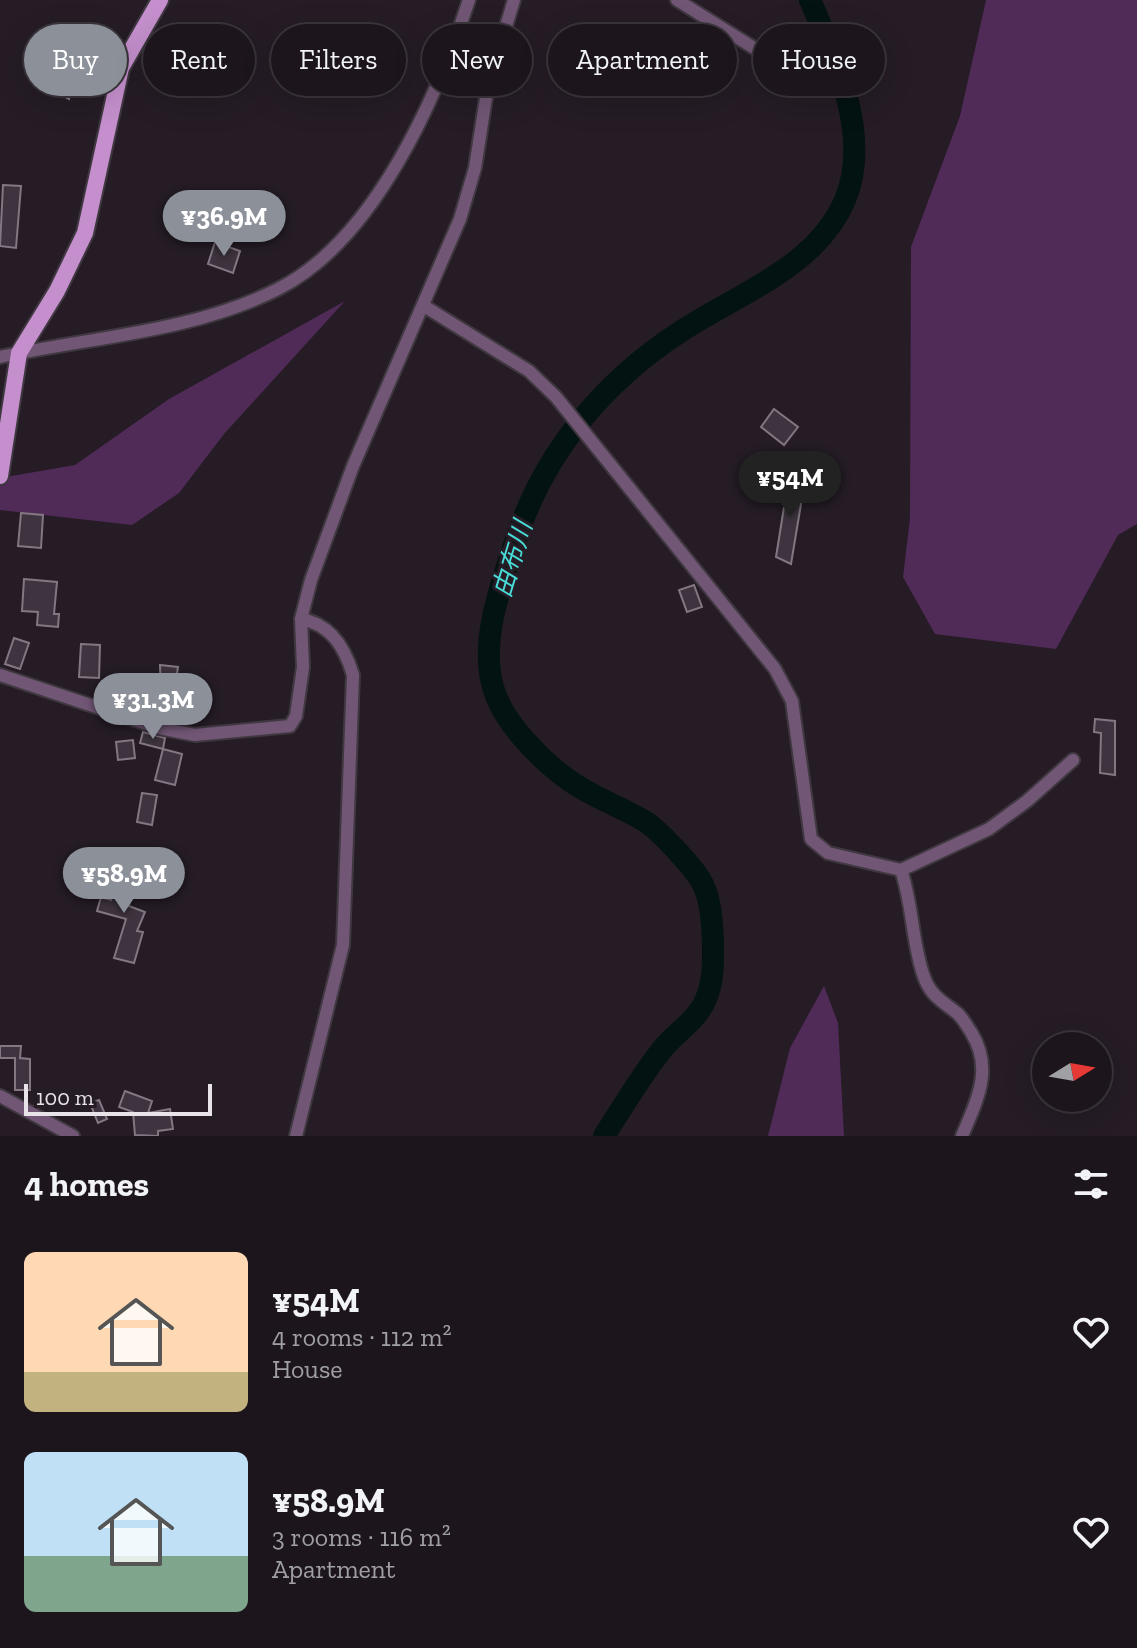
<!DOCTYPE html>
<html lang="en">
<head>
<meta charset="utf-8">
<style>
  body { margin:0; font-family:"Zilla Slab","Noto Sans JP",serif; background:#292229; color:#f1f3f6; height:100vh; display:flex; flex-direction:column; font-size:30px; white-space:nowrap }
  * { box-sizing:border-box; margin:0 }
  p { font-size:26px; color:#a09fa3 }
  .icon { flex:none; width:44px; height:44px; fill:none; stroke:currentColor; stroke-width:2; stroke-linecap:round; stroke-linejoin:round }
  .map { position:relative; height:1136px; overflow:hidden }
  .drawer { display:flex; flex-direction:column; background:#1c151c; flex:1 }
  .drawer>* { flex:none }
  .guide { position:absolute; left:24px; top:24px; width:1090px; height:72px; display:flex; gap:16px }
  .needle { width:52px; rotate:79deg }
  .controls { position:absolute; left:1032px; top:1032px; display:grid; gap:16px }
  .controls a { display:grid; place-items:center; width:80px; height:80px; border-radius:50%; background:#1c151c; box-shadow:0 8px 32px #0002,0 0 0 2px #3a343b; font-size:40px }
  .scale { position:absolute; left:24px; bottom:20px; width:188px; box-sizing:border-box; padding-left:8px; border:4px solid #e8e2e9; border-top:0; font-size:22px; line-height:28px; white-space:nowrap; color:#e8e2e9; -webkit-text-stroke:6px #251c26; paint-order:stroke }
  .price { position:absolute; translate:-50% -68px; padding:0 18px; border-radius:28px; background:#8c9099; color:#fff; font-size:26px; line-height:52px; filter:drop-shadow(0 2px 4px #0008) }
  .price::after { content:''; position:absolute; left:50%; top:48px; width:24px; height:18px; margin-left:-12px; background:inherit; clip-path:polygon(0 0,100% 0,50% 100%) }
  .price.on { background:#222; color:#fff }
  ul { padding:0; list-style:none }
  li { display:flex; align-items:center; gap:24px; height:200px; padding:0 24px }
  li span { display:grid; place-items:center; flex:none; width:224px; height:160px; border-radius:12px; color:#555 }
  li>.icon { margin-inline-start:auto }
  span .icon { width:96px; height:96px; fill:#fffc; stroke-width:1 }
  li b { font-size:34px }
  h2 { display:flex; justify-content:space-between; align-items:center; height:96px; padding:0 24px; font-size:34px }
  .pill { padding:0 28px; border-radius:36px; background:#1c151c; box-shadow:0 8px 32px #0002,0 0 0 2px #3a343b; font-size:28px; line-height:72px }
  .pill.on { background:#8c9099; color:#fff }
  .map>svg:first-child { display:block }
</style>
</head>
<body>
<div class="map">
<svg width="1137" height="1136" viewBox="0 0 1137 1136">
  <rect width="100%" height="100%" fill="#251c26"/>
  <!-- green -->
  <path fill="#512b57" d="M 986,0 L 1137,0 L 1137,524 L 1118,535 L 1056,649 L 935,634 L 903,577 L 910,518 L 911,247 L 960,116 Z
    M 345,301 L 224,434 L 179,493 L 132,525 L 0,510 L 0,478 L 75,465 L 169,399 Z
    M 824,986 L 838,1023 L 844,1136 L 768,1136 L 790,1048 Z"/>
  <g fill="none" stroke-linecap="round" stroke-linejoin="round">
    <!-- river -->
    <path stroke="#031312" stroke-width="22" d="M 604,1136 C 623,1107 642,1074 664,1047 C 678,1031 698,1019 706,999 C 714,980 713,961 713,942 C 712,922 711,896 700,879 C 691,865 660,831 646,822 C 622,807 594,798 570,781 C 543,762 508,727 496,696 C 477,649 500,587 515,542 C 543,454 603,382 680,332 C 737,294 816,268 845,200 C 872,136 835,58 810,0"/>
  </g>
  <!-- building -->
  <path fill="#3e343f" stroke="#827783" stroke-width="2" d="M 47,68 L 66,78 L 61,87 L 70,88 L 69,99 L 39,84 Z
    M 3,185 L 21,186 L 16,248 L 0,246 Z
    M 215,242 L 240,251 L 233,273 L 208,264 Z
    M 774,409 L 798,427 L 784,445 L 761,427 Z
    M 789,476 L 805,480 L 791,564 L 776,557 Z
    M 21,513 L 43,515 L 41,548 L 18,546 Z
    M 24,579 L 57,582 L 54,614 L 59,614 L 58,627 L 37,625 L 38,612 L 22,611 Z
    M 694,585 L 702,607 L 687,612 L 679,590 Z
    M 14,638 L 29,643 L 20,669 L 5,664 Z
    M 81,644 L 100,645 L 99,678 L 79,677 Z
    M 160,665 L 178,667 L 175,688 L 181,689 L 180,703 L 184,703 L 182,723 L 166,720 L 169,697 L 161,696 Z
    M 1095,719 L 1115,721 L 1115,775 L 1100,773 L 1101,733 L 1094,732 Z
    M 143,732 L 165,738 L 163,749 L 140,743 Z
    M 133,740 L 135,758 L 118,760 L 116,742 Z
    M 163,749 L 182,754 L 175,785 L 155,780 Z
    M 142,793 L 157,795 L 152,825 L 137,822 Z
    M 116,869 L 134,872 L 129,906 L 145,912 L 137,931 L 143,932 L 134,963 L 114,958 L 126,919 L 97,911 L 101,897 L 111,900 Z
    M 0,1046 L 21,1046 L 20,1058 L 30,1059 L 30,1090 L 15,1090 L 15,1058 L 0,1058 Z
    M 125,1091 L 152,1101 L 148,1113 L 170,1109 L 173,1129 L 158,1131 L 158,1136 L 135,1135 L 133,1112 L 119,1107 Z
    M 99,1100 L 107,1119 L 98,1123 L 90,1103 Z"/>
  <g fill="none" stroke-linecap="round" stroke-linejoin="round">
    <!-- minor casing -->
    <g stroke="#403841" stroke-width="16">
      <path id="minor" d="M 677,0 L 762,53
        M 424,306 L 529,371 L 556,397 L 775,669 L 792,701 L 811,839 L 828,853 L 901,870 L 989,829 L 1027,801 L 1073,760
        M 0,357 C 92,337 193,332 278,289 C 375,240 437,97 469,0
        M 0,675 L 159,728 L 195,735 L 290,726 L 296,716 L 303,667 L 301,619 L 311,580 L 353,466 L 460,219 L 475,168 L 488,85 L 514,0
        M 901,870 C 913,905 912,944 924,977 C 931,996 942,1001 957,1013 C 962,1017 967,1026 971,1032 C 994,1069 977,1100 962,1136
        M 0,1096 L 73,1136
        M 296,1136 L 343,945 L 353,675 C 345,648 331,624 301,619"/>
    </g>
    <!-- major casing -->
    <g stroke="#403841" stroke-width="20">
      <path id="major" d="M 0,476 L 19,353 L 57,291 L 85,233 L 121,68 L 160,0"/>
    </g>
    <!-- minor -->
    <use href="#minor" stroke="#715775" stroke-width="12"/>
    <!-- major -->
    <use href="#major" stroke="#c48fcc" stroke-width="16"/>
  </g>
  <g text-anchor="middle" dominant-baseline="central" stroke-width="6" stroke-linejoin="round" paint-order="stroke">
    <!-- water labels -->
    <g font-size="26" font-style="italic" fill="#49dcd7" stroke="#251c26">
      <text transform="translate(512 559) rotate(-73)">由布川</text>
    </g>
  </g>
</svg>
<div class="controls">
<a><svg class="needle" viewBox="-14 -14 28 28"><path d="M0-13l5 13h-10z" fill="#e53935"/><path d="M0 13l5-13h-10z" fill="#a09fa3"/></svg></a>
</div>
<div class="scale">100 m</div>
<b class="price" style="left:224px;top:258px">¥36.9M</b>
<b class="price on" style="left:790px;top:519px">¥54M</b>
<b class="price" style="left:153px;top:741px">¥31.3M</b>
<b class="price" style="left:124px;top:915px">¥58.9M</b>
<div class="guide">
<a class="pill on">Buy</a>
<a class="pill">Rent</a>
<a class="pill">Filters</a>
<a class="pill">New</a>
<a class="pill">Apartment</a>
<a class="pill">House</a>
</div>
</div>
<section class="drawer">
<h2>4 homes<svg class="icon" aria-label="filters" viewBox="0 0 24 24"><path d="M4 7h16M4 17h16"/><circle cx="9" cy="7" r="2"/><circle cx="15" cy="17" r="2"/></svg></h2>
<ul>
<li><span style="background:linear-gradient(#ffd9b3 75%,#c2b280 0)"><svg class="icon" aria-label="home" viewBox="0 0 24 24"><path d="M3 11l9-7 9 7M6 9v11h12V9"/></svg></span><div><b>¥54M</b><p>4 rooms · 112 m²</p><p>House</p></div><svg class="icon" aria-label="heart" viewBox="0 0 24 24"><path d="M12 20l-8-8c-3-5 5-10 8-4 3-6 11-1 8 4z"/></svg></li>
<li><span style="background:linear-gradient(#bfe0f5 65%,#7fa58c 0)"><svg class="icon" aria-label="home" viewBox="0 0 24 24"><path d="M3 11l9-7 9 7M6 9v11h12V9"/></svg></span><div><b>¥58.9M</b><p>3 rooms · 116 m²</p><p>Apartment</p></div><svg class="icon" aria-label="heart" viewBox="0 0 24 24"><path d="M12 20l-8-8c-3-5 5-10 8-4 3-6 11-1 8 4z"/></svg></li>
</ul>
</section>
</body>
</html>
